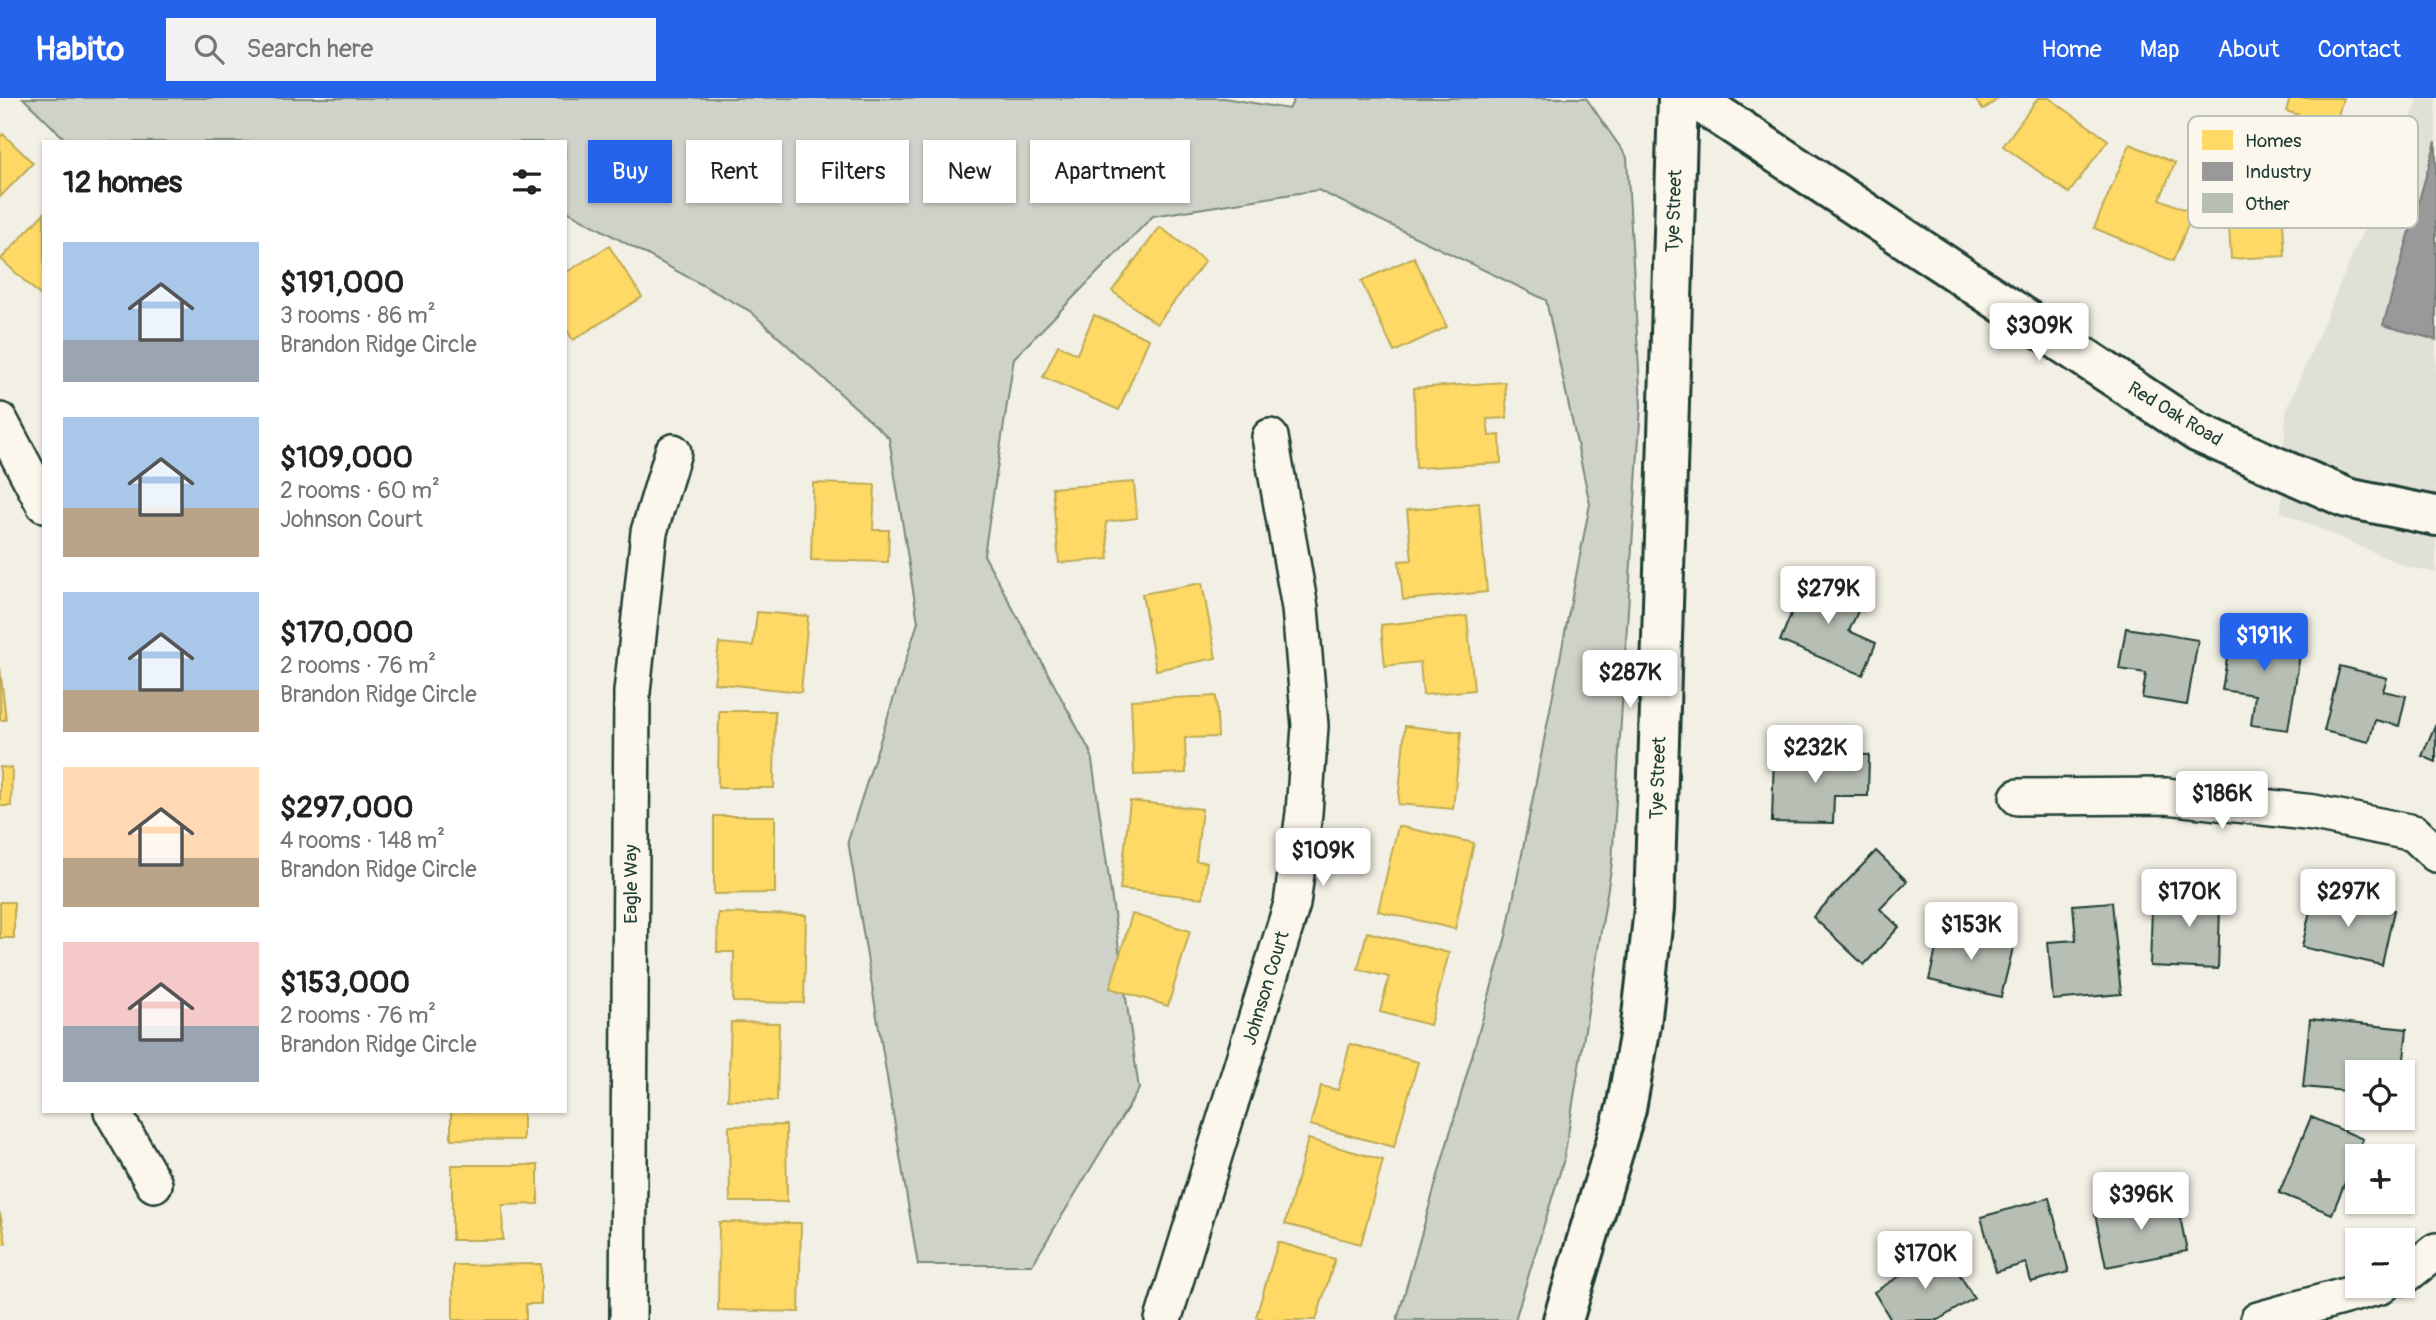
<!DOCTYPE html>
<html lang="en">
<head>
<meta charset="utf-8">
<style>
  body { margin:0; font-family:Pangolin,sans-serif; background:#f2f2f2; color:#222; height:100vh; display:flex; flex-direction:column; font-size:26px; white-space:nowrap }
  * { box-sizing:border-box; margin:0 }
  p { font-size:23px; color:#767676 }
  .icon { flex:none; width:38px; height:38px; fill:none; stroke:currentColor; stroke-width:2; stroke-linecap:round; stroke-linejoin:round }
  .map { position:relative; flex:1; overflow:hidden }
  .sheet { position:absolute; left:42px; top:42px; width:525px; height:973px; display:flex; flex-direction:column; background:#fff; border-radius:0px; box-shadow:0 2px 5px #0004 }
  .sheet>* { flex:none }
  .hud { position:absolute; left:588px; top:42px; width:665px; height:63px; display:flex; gap:14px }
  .tools { position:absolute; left:2345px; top:962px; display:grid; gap:14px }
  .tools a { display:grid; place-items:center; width:70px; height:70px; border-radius:0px; background:#fff; box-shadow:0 2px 5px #0004; font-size:35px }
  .price { position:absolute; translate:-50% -60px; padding:0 16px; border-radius:7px; background:#fff; color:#222; font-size:23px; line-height:46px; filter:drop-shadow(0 2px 4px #0008) }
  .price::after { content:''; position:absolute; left:50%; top:42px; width:21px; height:16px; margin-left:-10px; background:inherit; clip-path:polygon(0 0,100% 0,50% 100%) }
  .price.on { background:#2563eb; color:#fff }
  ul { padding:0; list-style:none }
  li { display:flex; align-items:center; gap:21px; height:175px; padding:0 21px }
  li span { display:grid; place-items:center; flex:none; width:196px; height:140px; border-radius:0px; color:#555 }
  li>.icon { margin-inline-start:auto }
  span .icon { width:84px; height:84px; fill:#fffc; stroke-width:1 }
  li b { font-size:30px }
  h2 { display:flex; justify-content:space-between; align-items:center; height:84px; padding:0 21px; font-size:30px }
  .pill { padding:0 24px; border-radius:0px; background:#fff; box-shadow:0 2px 5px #0004; font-size:24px; line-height:63px }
  .pill.on { background:#2563eb; color:#fff }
  header { display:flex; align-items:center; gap:42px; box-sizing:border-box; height:98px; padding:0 35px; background:#2563eb; color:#fff }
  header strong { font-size:33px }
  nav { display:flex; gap:38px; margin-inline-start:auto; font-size:24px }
  .search { width:490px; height:63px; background:#f2f2f2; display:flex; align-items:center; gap:18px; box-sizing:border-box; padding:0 24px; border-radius:0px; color:#767676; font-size:26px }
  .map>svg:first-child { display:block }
</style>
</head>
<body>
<header>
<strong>Habito</strong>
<div class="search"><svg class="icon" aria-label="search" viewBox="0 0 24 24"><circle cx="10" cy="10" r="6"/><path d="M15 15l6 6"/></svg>Search here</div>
<nav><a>Home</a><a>Map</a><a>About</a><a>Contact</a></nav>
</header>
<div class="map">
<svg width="2436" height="1222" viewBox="0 0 2436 1222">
  <rect width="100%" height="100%" fill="#f2f0e5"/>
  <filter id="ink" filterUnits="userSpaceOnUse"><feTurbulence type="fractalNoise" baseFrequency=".0143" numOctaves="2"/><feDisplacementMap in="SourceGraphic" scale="14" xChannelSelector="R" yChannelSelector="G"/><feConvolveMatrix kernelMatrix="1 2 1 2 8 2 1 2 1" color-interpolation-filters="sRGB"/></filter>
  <g filter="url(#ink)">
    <!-- built -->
    <path fill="#e0e1d6" d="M 2419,0 L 2436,0 L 2436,475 L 2407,469 L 2281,414 L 2286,313 Z"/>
    <!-- green -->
    <path fill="#cfd2c8" stroke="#77887e" stroke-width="2" d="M 23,0 L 1224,0 L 1289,11 L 1295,0 L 1586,0 L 1627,59 L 1641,307 L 1612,765 L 1564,1061 L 1515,1222 L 1397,1222 L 1506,838 L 1590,406 L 1546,202 L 1318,92 L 1153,118 L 1014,260 L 984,457 L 1091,655 L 1139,991 L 1032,1167 L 918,1167 L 848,743 L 918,524 L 889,340 L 750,213 L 565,112 L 565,44 L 68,44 Z"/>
    <!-- homes -->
    <path fill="#ffd966" stroke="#bcaa57" stroke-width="2" d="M 1974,0 L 1999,0 L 1983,12 Z
      M 2038,0 L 2049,0 L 2108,42 L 2069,95 L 2003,48 Z
      M 2290,0 L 2343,0 L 2335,28 L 2286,13 Z
      M 3,36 L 33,65 L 0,99 L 0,39 Z
      M 2130,46 L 2175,65 L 2160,101 L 2193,115 L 2173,163 L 2094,130 Z
      M 2274,53 L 2275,67 L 2311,65 L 2313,106 L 2282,108 L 2285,158 L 2231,161 L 2225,56 Z
      M 44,115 L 44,201 L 1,161 Z
      M 1160,129 L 1205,163 L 1157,226 L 1112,193 Z
      M 609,148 L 642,199 L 573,242 L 565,229 L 565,175 Z
      M 1414,159 L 1447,229 L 1394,254 L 1361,183 Z
      M 1094,217 L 1149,241 L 1119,312 L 1043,279 L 1058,247 L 1077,256 Z
      M 1505,284 L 1507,320 L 1487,321 L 1489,338 L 1500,337 L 1501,365 L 1416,370 L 1414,290 Z
      M 1134,384 L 1137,420 L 1106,424 L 1109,461 L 1059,465 L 1052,390 Z
      M 813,385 L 875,387 L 873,432 L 889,432 L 888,464 L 811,462 Z
      M 1479,405 L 1487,494 L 1403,502 L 1399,463 L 1412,462 L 1407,412 Z
      M 1202,485 L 1216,560 L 1156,572 L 1142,496 Z
      M 757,514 L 808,518 L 801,594 L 714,585 L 719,545 L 753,548 Z
      M 1467,518 L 1474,592 L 1423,597 L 1420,564 L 1385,568 L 1381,527 Z
      M 0,569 L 6,622 L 0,622 Z
      M 1216,598 L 1218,639 L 1185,640 L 1186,675 L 1134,677 L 1131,602 Z
      M 719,613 L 775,613 L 774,690 L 718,690 Z
      M 1405,628 L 1461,634 L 1453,711 L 1398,706 Z
      M 0,669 L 12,670 L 11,708 L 0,708 Z
      M 1130,703 L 1202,711 L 1196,763 L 1207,764 L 1203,800 L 1120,791 Z
      M 714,718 L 775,718 L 775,795 L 714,796 Z
      M 1398,728 L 1474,745 L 1455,831 L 1378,813 Z
      M 0,804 L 14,804 L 14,840 L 0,840 Z
      M 718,815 L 806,817 L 804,905 L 733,904 L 734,854 L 717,854 Z
      M 1132,816 L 1190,833 L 1168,908 L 1110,890 Z
      M 1367,834 L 1449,855 L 1430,927 L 1380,914 L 1389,879 L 1358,871 Z
      M 731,924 L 779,925 L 777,1003 L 728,1002 Z
      M 1350,946 L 1418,964 L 1394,1049 L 1310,1027 L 1321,988 L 1338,992 Z
      M 451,1013 L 523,1013 L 523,1042 L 451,1041 Z
      M 786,1027 L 787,1104 L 730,1104 L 729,1028 Z
      M 1308,1041 L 1383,1062 L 1361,1146 L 1285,1126 Z
      M 452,1067 L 538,1067 L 538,1106 L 502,1107 L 503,1142 L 452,1142 Z
      M 0,1115 L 6,1145 L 0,1146 Z
      M 719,1124 L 801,1125 L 799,1214 L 718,1212 Z
      M 1278,1144 L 1335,1161 L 1316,1222 L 1267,1222 L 1256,1219 Z
      M 541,1166 L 541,1206 L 526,1206 L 526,1222 L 453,1222 L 453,1167 Z"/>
    <!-- industry -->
    <path fill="#999" stroke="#747d7b" stroke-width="2" d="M 2436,43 L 2436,242 L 2383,227 Z"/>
    <!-- building -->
    <path fill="#b7beb3" stroke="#1f3d34" stroke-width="2" d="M 1807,477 L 1864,500 L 1849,533 L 1876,545 L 1863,577 L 1780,543 Z
      M 2232,528 L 2303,538 L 2288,632 L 2251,627 L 2255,597 L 2222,592 Z
      M 2126,530 L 2198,542 L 2187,607 L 2142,600 L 2146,575 L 2119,571 Z
      M 2340,568 L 2387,580 L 2383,593 L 2406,598 L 2399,628 L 2375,622 L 2369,644 L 2324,633 Z
      M 2436,625 L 2436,664 L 2422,658 Z
      M 1774,654 L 1869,657 L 1868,698 L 1834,698 L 1833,725 L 1772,724 Z
      M 1876,753 L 1907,783 L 1880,811 L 1899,829 L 1864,867 L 1813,819 Z
      M 2187,779 L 2221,780 L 2218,871 L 2150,868 L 2152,810 L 2185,811 Z
      M 2314,795 L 2394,812 L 2382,867 L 2302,849 Z
      M 2112,804 L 2121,896 L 2053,902 L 2048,844 L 2076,842 L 2073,807 Z
      M 1941,829 L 2014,846 L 2001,899 L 1929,882 Z
      M 2310,921 L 2407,931 L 2403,971 L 2361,966 L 2360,975 L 2357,975 L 2357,994 L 2303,989 Z
      M 2311,1019 L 2363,1041 L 2332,1116 L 2279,1095 Z
      M 2176,1099 L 2187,1153 L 2106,1169 L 2095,1116 Z
      M 2049,1100 L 2069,1174 L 2031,1184 L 2026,1165 L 1996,1174 L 1981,1119 Z
      M 1944,1151 L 1974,1200 L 1938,1222 L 1891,1222 L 1874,1194 Z"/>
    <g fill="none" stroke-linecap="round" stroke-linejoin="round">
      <!-- street casing -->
      <g stroke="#1f3d34" stroke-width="40">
        <path id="street" d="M 0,323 L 44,406
          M 2018,699 L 2166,698 L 2314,715 L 2414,735 L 2436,756
          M 112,1013 L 154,1086
          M 2403,1179 L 2436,1153
          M 628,1222 L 632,594 L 649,434 L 673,354
          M 1163,1222 L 1292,806 L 1304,715 L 1310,628 L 1300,510 L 1270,339
          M 2258,1222 L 2381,1188"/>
      </g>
      <!-- secondary casing -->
      <g stroke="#1f3d34" stroke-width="44">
        <path id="secondary" d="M 1693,0 L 2197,334 L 2347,400 L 2436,418
          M 1563,1222 L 1626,1011 L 1641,927 L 1654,811 L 1678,0"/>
      </g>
      <!-- street -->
      <use href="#street" stroke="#fbf7ec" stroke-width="35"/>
      <!-- secondary -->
      <use href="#secondary" stroke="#fbf7ec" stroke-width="38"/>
    </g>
  </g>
  <g text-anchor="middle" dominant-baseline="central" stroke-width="7" stroke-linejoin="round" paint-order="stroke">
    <!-- street labels -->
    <g font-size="19" fill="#1f3d34" stroke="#fbf7ec">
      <text transform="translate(1674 113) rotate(-88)">Tye Street</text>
      <text transform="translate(2175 316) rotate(31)">Red Oak Road</text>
      <text transform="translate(1658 680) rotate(-88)">Tye Street</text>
      <text transform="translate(631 786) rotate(-90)">Eagle Way</text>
      <text transform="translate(1266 890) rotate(-73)">Johnson Court</text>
    </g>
  </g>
  <!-- legend -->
  <rect x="2188" y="18" width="230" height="112" rx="10" fill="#fbf7ec" stroke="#b9bfb5" stroke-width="2"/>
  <rect x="2202" y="32" width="31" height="20" fill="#ffd966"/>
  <rect x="2202" y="64" width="31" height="19" fill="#999"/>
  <rect x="2202" y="95" width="31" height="20" fill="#b7beb3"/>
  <g font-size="19" fill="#1f3d34">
    <text x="2245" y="49">Homes</text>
    <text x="2245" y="80">Industry</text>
    <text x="2245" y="112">Other</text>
  </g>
</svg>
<div class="tools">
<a><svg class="icon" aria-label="locate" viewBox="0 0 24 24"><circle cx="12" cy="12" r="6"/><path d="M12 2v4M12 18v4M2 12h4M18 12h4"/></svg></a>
<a>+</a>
<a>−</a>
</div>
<b class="price" style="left:2039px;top:265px">$309K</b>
<b class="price" style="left:1828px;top:528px">$279K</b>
<b class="price on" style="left:2264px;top:575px">$191K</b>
<b class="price" style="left:1630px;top:612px">$287K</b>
<b class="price" style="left:1815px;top:687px">$232K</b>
<b class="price" style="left:2222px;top:733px">$186K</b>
<b class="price" style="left:1323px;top:790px">$109K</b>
<b class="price" style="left:2189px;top:831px">$170K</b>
<b class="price" style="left:2348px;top:831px">$297K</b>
<b class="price" style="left:1971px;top:864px">$153K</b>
<b class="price" style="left:2141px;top:1134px">$396K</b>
<b class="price" style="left:1925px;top:1193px">$170K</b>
<div class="hud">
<a class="pill on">Buy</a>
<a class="pill">Rent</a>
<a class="pill">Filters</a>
<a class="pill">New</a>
<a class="pill">Apartment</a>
</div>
<section class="sheet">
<h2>12 homes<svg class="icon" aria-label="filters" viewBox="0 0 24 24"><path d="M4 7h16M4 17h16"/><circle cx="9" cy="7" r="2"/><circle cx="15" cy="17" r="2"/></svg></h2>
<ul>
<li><span style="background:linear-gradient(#a9c7e8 70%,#9aa5b1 0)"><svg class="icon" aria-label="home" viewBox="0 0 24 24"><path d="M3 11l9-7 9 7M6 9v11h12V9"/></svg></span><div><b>$191,000</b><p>3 rooms · 86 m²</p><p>Brandon Ridge Circle</p></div></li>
<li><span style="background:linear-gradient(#a9c7e8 65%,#b9a48a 0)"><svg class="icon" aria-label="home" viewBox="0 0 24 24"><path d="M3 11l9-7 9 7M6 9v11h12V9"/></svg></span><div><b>$109,000</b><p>2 rooms · 60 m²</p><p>Johnson Court</p></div></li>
<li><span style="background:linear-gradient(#a9c7e8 70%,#b9a48a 0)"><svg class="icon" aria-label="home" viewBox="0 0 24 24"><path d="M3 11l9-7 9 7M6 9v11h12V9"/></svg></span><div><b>$170,000</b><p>2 rooms · 76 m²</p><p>Brandon Ridge Circle</p></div></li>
<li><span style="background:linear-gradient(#ffd9b3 65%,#b9a48a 0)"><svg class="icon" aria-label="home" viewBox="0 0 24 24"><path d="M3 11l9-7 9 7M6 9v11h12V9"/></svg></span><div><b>$297,000</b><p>4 rooms · 148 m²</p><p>Brandon Ridge Circle</p></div></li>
<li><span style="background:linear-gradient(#f6c9c9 60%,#9aa5b1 0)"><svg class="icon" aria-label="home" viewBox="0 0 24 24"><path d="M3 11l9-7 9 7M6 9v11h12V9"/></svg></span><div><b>$153,000</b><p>2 rooms · 76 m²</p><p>Brandon Ridge Circle</p></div></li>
</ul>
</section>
</div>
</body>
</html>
